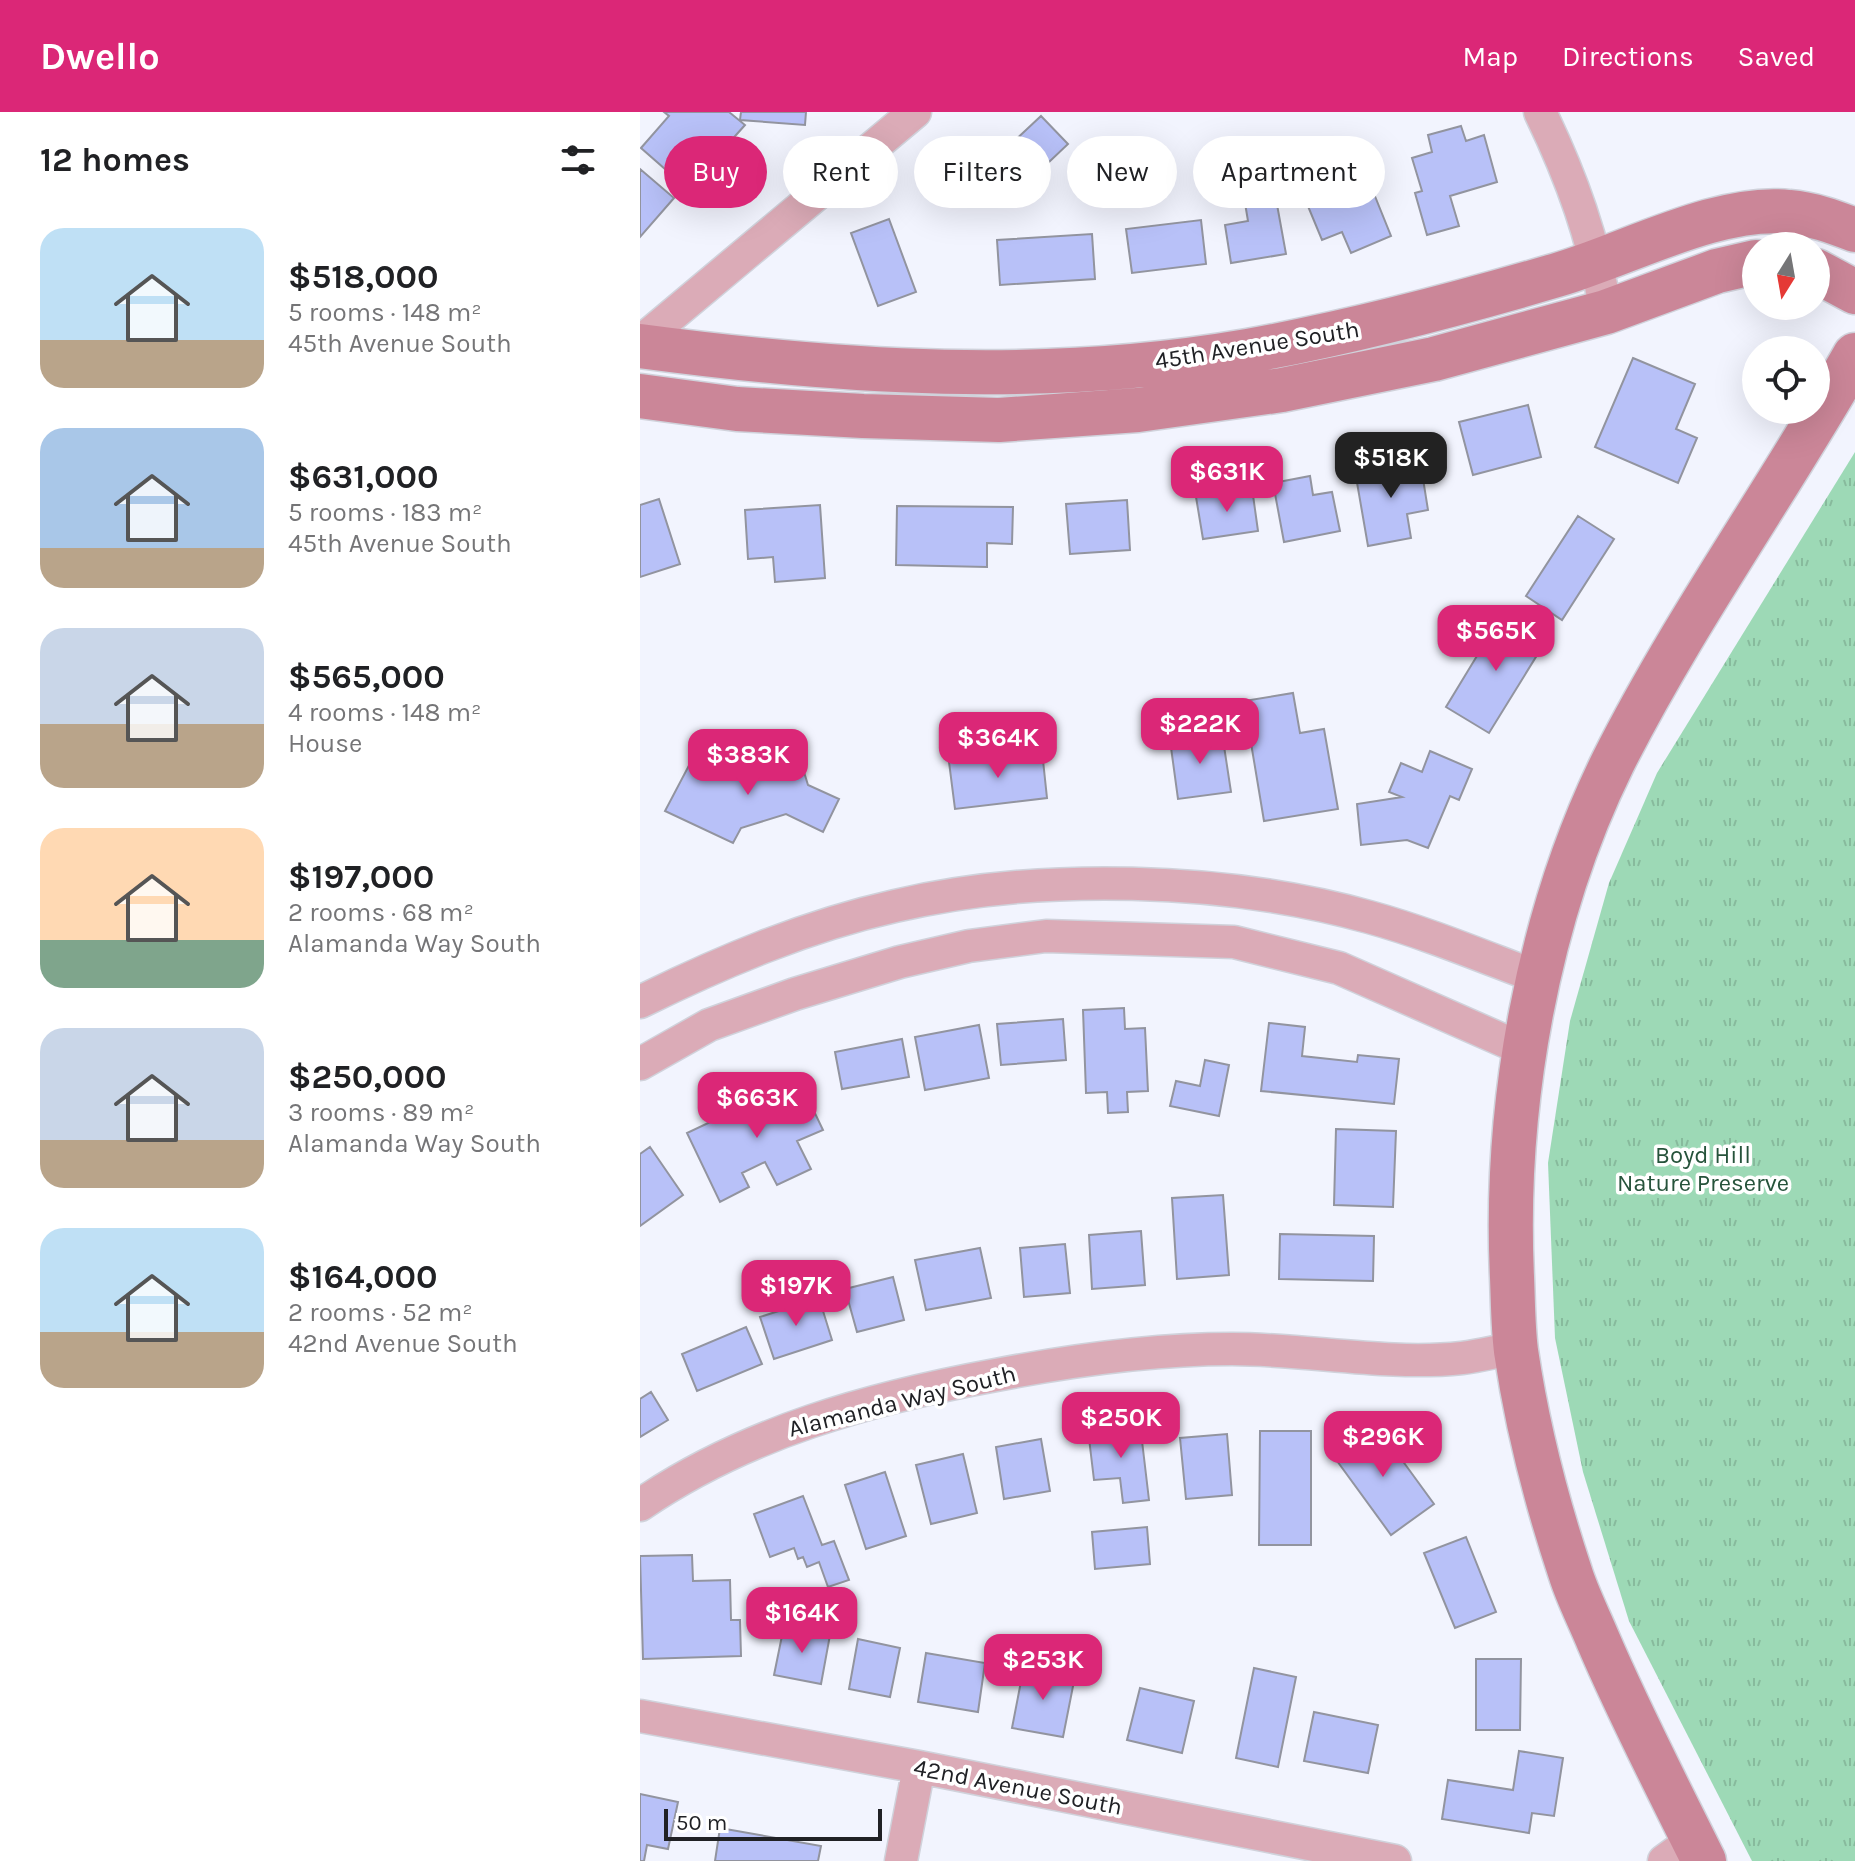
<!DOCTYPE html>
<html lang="en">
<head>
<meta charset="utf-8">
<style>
  body { margin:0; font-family:Karla,sans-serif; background:#f6f6f6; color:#202124; height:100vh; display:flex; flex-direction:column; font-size:30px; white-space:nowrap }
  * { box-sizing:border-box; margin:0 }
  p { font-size:26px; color:#757577 }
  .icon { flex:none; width:44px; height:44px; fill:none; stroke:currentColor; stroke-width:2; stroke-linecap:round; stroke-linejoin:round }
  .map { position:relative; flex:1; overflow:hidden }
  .details { display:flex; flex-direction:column; background:#fff; width:640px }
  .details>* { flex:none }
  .banner { position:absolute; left:24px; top:24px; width:760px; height:72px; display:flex; gap:16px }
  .needle { width:52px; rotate:191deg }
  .buttons { position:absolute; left:1102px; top:120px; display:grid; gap:16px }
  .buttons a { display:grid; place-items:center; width:88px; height:88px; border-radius:50%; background:#fff; box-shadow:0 8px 32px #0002; font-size:40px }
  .scale { position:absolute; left:24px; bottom:20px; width:218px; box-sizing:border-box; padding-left:8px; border:4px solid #202125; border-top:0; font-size:22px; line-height:28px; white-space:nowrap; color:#202125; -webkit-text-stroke:6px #fff; paint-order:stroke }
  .price { position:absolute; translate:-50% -68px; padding:0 18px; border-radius:16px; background:#db2777; color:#fff; font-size:26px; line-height:52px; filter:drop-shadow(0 2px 4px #0008) }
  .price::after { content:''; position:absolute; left:50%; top:48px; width:24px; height:18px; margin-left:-12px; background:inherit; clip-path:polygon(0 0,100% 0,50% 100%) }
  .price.current { background:#222; color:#fff }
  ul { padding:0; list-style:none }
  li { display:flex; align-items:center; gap:24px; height:200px; padding:0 40px }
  li span { display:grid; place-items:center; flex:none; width:224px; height:160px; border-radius:24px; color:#555 }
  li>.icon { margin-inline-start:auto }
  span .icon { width:96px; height:96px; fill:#fffc; stroke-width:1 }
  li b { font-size:34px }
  h2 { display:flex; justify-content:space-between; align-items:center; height:96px; padding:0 40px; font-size:34px }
  .pill { padding:0 28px; border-radius:36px; background:#fff; box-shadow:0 8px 32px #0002; font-size:28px; line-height:72px }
  .pill.current { background:#db2777; color:#fff }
  header { display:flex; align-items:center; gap:48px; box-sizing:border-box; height:112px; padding:0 40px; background:#db2777; color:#fff }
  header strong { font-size:38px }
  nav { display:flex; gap:44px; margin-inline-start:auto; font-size:28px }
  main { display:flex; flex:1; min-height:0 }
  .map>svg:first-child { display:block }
</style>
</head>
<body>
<header>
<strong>Dwello</strong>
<nav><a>Map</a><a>Directions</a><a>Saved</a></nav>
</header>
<main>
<section class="details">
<h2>12 homes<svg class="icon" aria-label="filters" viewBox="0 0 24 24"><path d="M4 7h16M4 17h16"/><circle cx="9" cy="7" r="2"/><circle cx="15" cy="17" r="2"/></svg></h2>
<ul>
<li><span style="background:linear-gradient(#bfe0f5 70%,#b9a48a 0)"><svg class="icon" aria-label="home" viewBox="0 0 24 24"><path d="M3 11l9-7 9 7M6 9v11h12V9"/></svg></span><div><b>$518,000</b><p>5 rooms · 148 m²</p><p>45th Avenue South</p></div></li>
<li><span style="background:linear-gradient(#a9c7e8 75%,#b9a48a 0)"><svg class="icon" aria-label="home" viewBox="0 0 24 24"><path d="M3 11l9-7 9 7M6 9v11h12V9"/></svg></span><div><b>$631,000</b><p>5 rooms · 183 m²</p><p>45th Avenue South</p></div></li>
<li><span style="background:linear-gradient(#c9d6e8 60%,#b9a48a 0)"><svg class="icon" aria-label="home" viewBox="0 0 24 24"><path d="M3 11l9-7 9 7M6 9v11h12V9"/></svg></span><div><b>$565,000</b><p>4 rooms · 148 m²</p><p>House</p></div></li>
<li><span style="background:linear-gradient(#ffd9b3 70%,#7fa58c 0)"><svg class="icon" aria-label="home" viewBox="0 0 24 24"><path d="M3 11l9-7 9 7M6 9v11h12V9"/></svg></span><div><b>$197,000</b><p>2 rooms · 68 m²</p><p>Alamanda Way South</p></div></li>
<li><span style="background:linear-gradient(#c9d6e8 70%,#b9a48a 0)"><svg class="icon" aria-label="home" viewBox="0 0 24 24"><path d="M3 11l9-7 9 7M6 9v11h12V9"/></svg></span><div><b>$250,000</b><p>3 rooms · 89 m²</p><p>Alamanda Way South</p></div></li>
<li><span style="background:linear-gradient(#bfe0f5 65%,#b9a48a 0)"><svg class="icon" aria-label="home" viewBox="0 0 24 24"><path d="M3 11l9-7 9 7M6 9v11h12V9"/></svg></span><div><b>$164,000</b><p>2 rooms · 52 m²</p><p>42nd Avenue South</p></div></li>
</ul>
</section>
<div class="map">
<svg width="1215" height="1749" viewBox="0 0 1215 1749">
  <defs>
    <pattern id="park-tufts" width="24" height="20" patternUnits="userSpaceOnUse" patternTransform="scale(2)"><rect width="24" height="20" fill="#9dd9b6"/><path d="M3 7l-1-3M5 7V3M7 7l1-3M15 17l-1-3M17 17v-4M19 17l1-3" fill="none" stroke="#87ba9c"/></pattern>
  </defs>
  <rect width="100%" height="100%" fill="#f2f4fe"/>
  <!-- park -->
  <path fill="url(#park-tufts)" d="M 1215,340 L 1215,1749 L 1112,1749 L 989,1509 L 943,1360 L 915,1226 L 908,1051 L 930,909 L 969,771 L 1017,661 Z"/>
  <!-- building -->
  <path fill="#b8c1f8" stroke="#92949f" stroke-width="2" d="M 24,0 L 89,0 L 105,13 L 62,61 L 47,48 L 33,64 L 1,36 L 29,4 Z
    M 101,0 L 166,0 L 165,13 L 100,8 Z
    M 401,4 L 428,32 L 366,91 L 339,62 Z
    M 821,14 L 826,29 L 844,23 L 857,70 L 810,84 L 819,114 L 787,123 L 775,81 L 782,79 L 772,46 L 792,40 L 788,23 Z
    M 0,57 L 34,86 L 0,125 Z
    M 726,62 L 751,124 L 711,141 L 702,120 L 682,128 L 665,87 Z
    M 636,87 L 646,142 L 591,151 L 585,113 L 608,109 L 605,91 Z
    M 249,107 L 276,180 L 238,194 L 211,121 Z
    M 561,108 L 566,152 L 492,161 L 486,117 Z
    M 452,122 L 455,167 L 360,173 L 357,128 Z
    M 993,246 L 1055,272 L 1036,317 L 1057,326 L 1038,371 L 955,335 Z
    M 888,293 L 901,345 L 833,363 L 819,310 Z
    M 780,348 L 788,398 L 767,402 L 771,426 L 728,434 L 715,359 Z
    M 670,364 L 673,383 L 692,380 L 700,419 L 644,430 L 633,371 Z
    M 612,376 L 618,419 L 563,427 L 556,385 Z
    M 19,387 L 40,452 L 0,465 L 0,393 Z
    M 487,388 L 490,438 L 430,442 L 426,392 Z
    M 180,393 L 185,466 L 135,470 L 133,445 L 108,447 L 105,398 Z
    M 257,394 L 373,395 L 372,432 L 347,431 L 347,455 L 256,453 Z
    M 938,404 L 974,427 L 922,508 L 886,484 Z
    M 863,501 L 907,527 L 849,621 L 806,595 Z
    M 653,581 L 660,621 L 684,617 L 698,697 L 624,709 L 604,589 Z
    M 582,621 L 591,680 L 538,687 L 530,628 Z
    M 402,639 L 407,686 L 315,697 L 309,650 Z
    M 790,639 L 832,657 L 819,688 L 810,684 L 788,736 L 767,728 L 721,733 L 717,692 L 762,685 L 749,680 L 761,651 L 782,660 Z
    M 55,642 L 94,661 L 107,650 L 134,655 L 160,647 L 168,673 L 199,687 L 183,720 L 146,702 L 101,716 L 93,731 L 25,699 Z
    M 484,896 L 485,917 L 505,916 L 508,979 L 487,980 L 488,1000 L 468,1001 L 467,980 L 446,981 L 443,898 Z
    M 423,907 L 426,948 L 361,953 L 357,912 Z
    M 629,911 L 665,915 L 662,944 L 717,950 L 718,943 L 759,947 L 754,992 L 621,979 Z
    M 339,913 L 349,966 L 285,978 L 275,925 Z
    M 262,927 L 269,965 L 202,977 L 195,940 Z
    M 565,948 L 589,953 L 579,1004 L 530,994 L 536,969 L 560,974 Z
    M 159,968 L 183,1018 L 157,1029 L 171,1057 L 137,1073 L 125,1050 L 102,1061 L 109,1075 L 80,1090 L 47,1021 Z
    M 696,1017 L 756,1019 L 753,1095 L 694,1093 Z
    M 10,1035 L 43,1083 L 0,1114 L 0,1042 Z
    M 583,1083 L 589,1163 L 537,1167 L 532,1086 Z
    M 501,1119 L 505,1173 L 452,1177 L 449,1123 Z
    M 640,1122 L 734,1124 L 733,1169 L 639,1167 Z
    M 425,1132 L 430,1181 L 384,1185 L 380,1136 Z
    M 340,1136 L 351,1186 L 286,1198 L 275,1148 Z
    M 253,1165 L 264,1208 L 217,1220 L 205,1177 Z
    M 179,1186 L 192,1228 L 134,1247 L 120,1205 Z
    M 106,1215 L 122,1252 L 57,1279 L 42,1242 Z
    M 11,1280 L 28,1308 L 0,1325 L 0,1287 Z
    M 735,1311 L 794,1392 L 751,1423 L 692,1342 Z
    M 500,1312 L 509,1388 L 483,1391 L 480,1366 L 454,1368 L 448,1318 Z
    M 620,1319 L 671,1319 L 671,1433 L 619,1433 Z
    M 587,1322 L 592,1383 L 546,1387 L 540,1326 Z
    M 401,1327 L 410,1379 L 364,1387 L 356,1335 Z
    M 323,1342 L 337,1401 L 291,1412 L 276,1353 Z
    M 245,1360 L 266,1424 L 226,1437 L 205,1373 Z
    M 163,1384 L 182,1433 L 194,1429 L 209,1468 L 188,1475 L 179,1450 L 167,1455 L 163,1445 L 158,1447 L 154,1436 L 130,1445 L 114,1402 Z
    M 507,1415 L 510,1452 L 455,1457 L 452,1420 Z
    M 826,1425 L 856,1500 L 815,1516 L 784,1441 Z
    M 52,1443 L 53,1469 L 90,1468 L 91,1508 L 100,1508 L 101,1544 L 3,1547 L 0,1444 Z
    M 144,1514 L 190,1523 L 181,1572 L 134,1563 Z
    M 218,1527 L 260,1536 L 250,1585 L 209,1577 Z
    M 286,1541 L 345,1551 L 338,1600 L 278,1590 Z
    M 836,1547 L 881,1547 L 880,1618 L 836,1618 Z
    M 384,1554 L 435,1564 L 423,1625 L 372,1616 Z
    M 614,1556 L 656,1565 L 638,1655 L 596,1646 Z
    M 500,1576 L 554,1589 L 542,1641 L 487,1628 Z
    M 674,1600 L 738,1613 L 728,1661 L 664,1649 Z
    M 879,1639 L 923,1646 L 914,1704 L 892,1701 L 889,1721 L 802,1707 L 808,1668 L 873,1678 Z
    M 0,1682 L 38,1690 L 28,1737 L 7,1733 L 4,1749 L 0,1749 Z
    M 80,1716 L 181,1734 L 178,1749 L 75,1749 Z"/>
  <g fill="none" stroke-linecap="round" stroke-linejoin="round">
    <!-- street casing -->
    <g stroke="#d0d2db" stroke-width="35">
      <path id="street" d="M 900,0 C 932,66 954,128 966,200
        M 0,230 L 275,0
        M 0,890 C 81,850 166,814 255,794 C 399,760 586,765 729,805 C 787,821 844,845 900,866
        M 0,952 L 69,913 L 155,882 L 260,850 L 329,834 L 406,824 L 594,830 L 699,856 L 885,938
        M 0,1393 C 107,1320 231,1286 356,1263 C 434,1248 513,1237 592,1237 C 668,1237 746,1254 822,1246 C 840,1244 858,1239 876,1236
        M 0,1604 L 279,1655 L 755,1749
        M 261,1749 L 279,1655
        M 1024,1749 L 1053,1728"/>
    </g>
    <!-- secondary casing -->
    <g stroke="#d0d2db" stroke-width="47">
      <path id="secondary" d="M 1176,159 L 1215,180
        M 0,234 C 203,261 405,274 608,239 C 713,220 815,193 917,163 C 986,143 1078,92 1149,100 C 1173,102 1194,110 1215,118
        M 0,284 L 97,297 L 223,304 L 359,308 L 498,298 L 642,278 L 794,247 L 966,200 L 1077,159 L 1116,150
        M 1064,1749 C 1028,1676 990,1603 958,1528 C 949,1506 937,1483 930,1460 C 906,1388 887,1314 876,1239 C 873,1215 873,1189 872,1165 C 864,995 897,804 973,650 C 1044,509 1137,380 1215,243"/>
    </g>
    <!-- street -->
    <use href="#street" stroke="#dbabb7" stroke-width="32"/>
    <!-- secondary -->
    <use href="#secondary" stroke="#cb8698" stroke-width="44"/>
  </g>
  <g text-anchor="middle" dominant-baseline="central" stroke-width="7" stroke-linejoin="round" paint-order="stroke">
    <!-- street labels -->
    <g font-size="24" fill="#202125" stroke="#fff">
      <text transform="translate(617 233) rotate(-9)">45th Avenue South</text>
      <text transform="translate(262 1289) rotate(-14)">Alamanda Way South</text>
      <text transform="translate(378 1675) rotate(11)">42nd Avenue South</text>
    </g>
    <!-- park labels -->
    <g font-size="24" fill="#26533b" stroke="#fff">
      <text x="1063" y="1043">Boyd Hill<tspan x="1063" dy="28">Nature Preserve</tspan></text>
    </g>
  </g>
</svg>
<div class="buttons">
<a><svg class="needle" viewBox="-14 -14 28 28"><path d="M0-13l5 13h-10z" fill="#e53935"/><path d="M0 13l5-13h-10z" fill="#757577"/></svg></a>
<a><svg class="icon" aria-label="locate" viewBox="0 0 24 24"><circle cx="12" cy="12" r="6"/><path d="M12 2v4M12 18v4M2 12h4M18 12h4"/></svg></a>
</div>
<div class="scale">50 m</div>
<b class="price current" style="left:751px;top:388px">$518K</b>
<b class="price" style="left:587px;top:402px">$631K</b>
<b class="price" style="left:856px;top:561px">$565K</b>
<b class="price" style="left:560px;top:654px">$222K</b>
<b class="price" style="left:358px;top:668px">$364K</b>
<b class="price" style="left:108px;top:685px">$383K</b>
<b class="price" style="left:117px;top:1028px">$663K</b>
<b class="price" style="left:156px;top:1216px">$197K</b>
<b class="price" style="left:481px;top:1348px">$250K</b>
<b class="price" style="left:743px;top:1367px">$296K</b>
<b class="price" style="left:162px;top:1543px">$164K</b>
<b class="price" style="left:403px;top:1590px">$253K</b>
<div class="banner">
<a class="pill current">Buy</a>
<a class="pill">Rent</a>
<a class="pill">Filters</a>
<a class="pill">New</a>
<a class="pill">Apartment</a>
</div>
</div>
</main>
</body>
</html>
